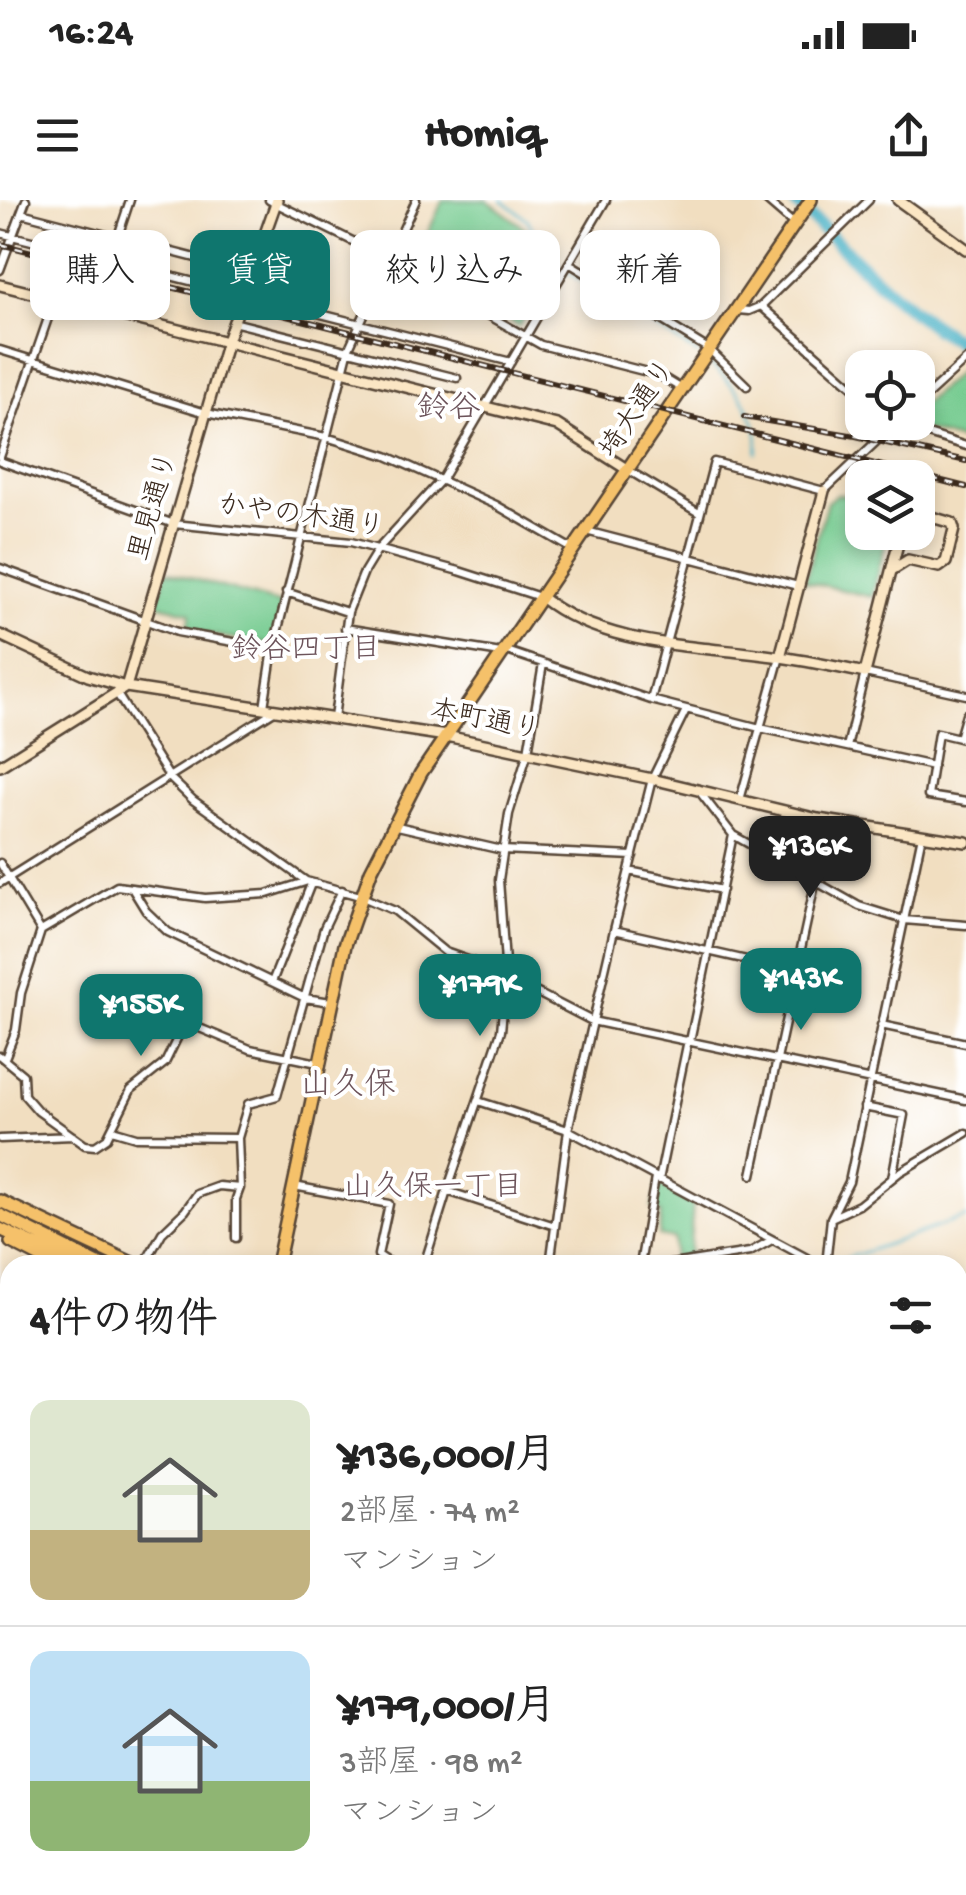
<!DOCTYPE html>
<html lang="ja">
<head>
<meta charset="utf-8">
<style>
  body { margin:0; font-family:"Gochi Hand","Klee One",sans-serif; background:#f6f6f6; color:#222; height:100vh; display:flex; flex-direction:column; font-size:38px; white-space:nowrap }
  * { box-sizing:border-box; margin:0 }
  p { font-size:32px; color:#767676 }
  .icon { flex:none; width:55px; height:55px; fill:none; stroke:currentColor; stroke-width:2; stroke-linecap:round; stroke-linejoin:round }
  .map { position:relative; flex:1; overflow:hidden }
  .details { position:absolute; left:0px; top:1055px; width:968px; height:640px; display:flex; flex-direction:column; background:#fff; border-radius:30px 30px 0 0; box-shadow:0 5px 15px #0003 }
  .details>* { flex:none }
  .guide { position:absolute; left:30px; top:30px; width:908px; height:90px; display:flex; gap:20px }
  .controls { position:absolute; left:845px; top:150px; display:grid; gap:20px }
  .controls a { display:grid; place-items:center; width:90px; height:90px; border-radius:20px; background:#fff; box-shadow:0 5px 15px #0003; font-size:50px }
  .price { position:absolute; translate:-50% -85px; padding:0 22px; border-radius:20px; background:#0f766e; color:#fff; font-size:32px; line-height:65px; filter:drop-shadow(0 2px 5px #0008) }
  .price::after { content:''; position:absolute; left:50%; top:60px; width:30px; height:22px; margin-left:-15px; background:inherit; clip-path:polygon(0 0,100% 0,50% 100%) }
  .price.selected { background:#222; color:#fff }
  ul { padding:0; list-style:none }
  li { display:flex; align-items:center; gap:30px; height:250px; padding:0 30px }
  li+li { border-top:2px solid #e0e0e0 }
  li span { display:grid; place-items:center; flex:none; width:280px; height:200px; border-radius:20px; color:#555 }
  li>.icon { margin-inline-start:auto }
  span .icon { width:120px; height:120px; fill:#fffc; stroke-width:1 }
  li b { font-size:42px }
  h2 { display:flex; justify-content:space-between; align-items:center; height:120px; padding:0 30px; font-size:42px }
  .pill { padding:0 35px; border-radius:20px; background:#fff; box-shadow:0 5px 15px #0003; font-size:35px; line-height:90px }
  .pill.selected { background:#0f766e; color:#fff }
  .status { display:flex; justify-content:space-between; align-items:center; height:70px; padding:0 50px; background:#fff; direction:ltr }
  .status svg { height:28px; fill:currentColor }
  header { display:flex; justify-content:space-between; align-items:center; height:130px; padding:0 30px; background:#fff; font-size:45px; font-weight:700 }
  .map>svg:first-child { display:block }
</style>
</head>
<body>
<div class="status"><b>16:24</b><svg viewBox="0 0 49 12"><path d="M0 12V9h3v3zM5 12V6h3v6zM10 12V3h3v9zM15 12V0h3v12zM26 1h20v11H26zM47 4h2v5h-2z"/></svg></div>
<header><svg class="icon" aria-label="menu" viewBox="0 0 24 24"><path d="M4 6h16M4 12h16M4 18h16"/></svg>Homiq<svg class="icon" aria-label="share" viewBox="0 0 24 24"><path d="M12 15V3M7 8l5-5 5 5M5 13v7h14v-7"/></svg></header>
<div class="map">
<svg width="966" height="1695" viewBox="0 0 966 1695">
  <rect width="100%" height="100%" fill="#fff"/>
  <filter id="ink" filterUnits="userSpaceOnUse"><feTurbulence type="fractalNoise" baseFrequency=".01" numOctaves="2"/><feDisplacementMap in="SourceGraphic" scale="20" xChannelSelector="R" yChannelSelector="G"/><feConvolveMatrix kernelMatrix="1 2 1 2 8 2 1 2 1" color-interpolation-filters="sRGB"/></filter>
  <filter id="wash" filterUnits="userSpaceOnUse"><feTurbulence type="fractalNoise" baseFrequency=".0048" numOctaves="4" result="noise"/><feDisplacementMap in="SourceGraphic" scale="40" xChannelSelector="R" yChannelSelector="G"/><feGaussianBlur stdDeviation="2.25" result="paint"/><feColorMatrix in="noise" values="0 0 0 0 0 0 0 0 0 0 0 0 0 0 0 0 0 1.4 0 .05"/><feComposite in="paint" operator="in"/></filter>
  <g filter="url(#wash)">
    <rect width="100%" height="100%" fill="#f1dec0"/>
    <!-- green -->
    <path fill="#73ca8e" stroke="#577a56" stroke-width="2.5" d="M 443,0 L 487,0 L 525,28 L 549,75 L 519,127 L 468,91 L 414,63 Z
      M 966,166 L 966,243 L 907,225 L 906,223 L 918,222 L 918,208 Z
      M 837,294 L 862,299 L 862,332 L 888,333 L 872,397 L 805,381 L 827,302 Z
      M 166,371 L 282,404 L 273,445 L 187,431 L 191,413 L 157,404 Z
      M 658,984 L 693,1005 L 689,1059 L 673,1062 L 674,1039 L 659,1036 L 661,1013 L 652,1008 Z"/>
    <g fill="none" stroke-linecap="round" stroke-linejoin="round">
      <!-- stream -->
      <path stroke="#46b0c4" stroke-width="2.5" d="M 502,0 L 528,20 L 538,41 L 559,67 L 698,154
        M 708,162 C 734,184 763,216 757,253
        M 830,1064 L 966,1017
        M 958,1642 L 966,1644"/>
      <!-- river -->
      <path stroke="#46b0c4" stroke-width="14" d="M 793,0 C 849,52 898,109 966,146"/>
    </g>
  </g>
  <g filter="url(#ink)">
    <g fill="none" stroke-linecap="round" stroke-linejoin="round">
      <!-- street casing -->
      <g stroke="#564536" stroke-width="11">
        <path id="street" d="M 269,0 L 389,59 L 541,145 L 659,175 L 682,189
          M 766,0 L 795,25
          M 21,13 L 250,72
          M 0,33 L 511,162
          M 569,63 L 710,150 L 747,186
          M 0,70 L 26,0
          M 761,106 L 862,195
          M 94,109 L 130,0
          M 738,110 L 749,111 L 761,106 L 869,0
          M 233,122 L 457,178
          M 0,150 L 206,213 L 326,237 L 387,256 L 496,305 L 572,349
          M 918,204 L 966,160
          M 896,224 L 966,246
          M 0,257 L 55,98
          M 0,261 L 174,324 L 351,342 L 459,371 L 540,397
          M 628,270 L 699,313
          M 586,331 L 798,386
          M 0,368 L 177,432 L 273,449
          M 286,392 L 347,412
          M 345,428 L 501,453
          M 504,450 L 651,500 L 760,528 L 780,457
          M 543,464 L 528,552 L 509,614 L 499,680 L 506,777 L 501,831 L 447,991 L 555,1026
          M 117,494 L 170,578 L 193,600 L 306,681 L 360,696 L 395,711 L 445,752 L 485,766 L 592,821 L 966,900
          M 651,500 L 714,262 L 824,291 L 897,222
          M 264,507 L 273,449 L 349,148 L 416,0
          M 966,514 L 959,538 L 966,540
          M 334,518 L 348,412 L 364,372 L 378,349 L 442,279 L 606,0
          M 959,538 L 938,533 L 928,596 L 966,602
          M 847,547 L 933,566
          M 699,591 L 733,635 L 859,706 L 904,720 L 966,725
          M 740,600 L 760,528 L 847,547 L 865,473 L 966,495
          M 393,625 L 502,650 L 633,656
          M 0,663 L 41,731 L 21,793 L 16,830 L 5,858
          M 629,671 L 722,690
          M 0,683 L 274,511
          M 133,690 L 146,711 L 168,732 L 305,798 L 331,802
          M 614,730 L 796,771
          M 41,731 L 117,686 L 205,698 L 267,694 L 305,682
          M 272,782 L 311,684
          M 881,825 L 966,843
          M 690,841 L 733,635
          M 0,856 L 23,875 L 24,895 L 38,911 L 85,945 L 95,946 L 107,938 L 131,890 L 165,863 L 185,822 L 250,849 L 318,863
          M 478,901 L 568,930 L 820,1065
          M 864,907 L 904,915 L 892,978
          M 112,930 L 136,937 L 238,938
          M 0,939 L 73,936
          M 752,975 L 815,684
          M 659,980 L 688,840
          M 294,986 L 389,1004 L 378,1055 L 393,1065
          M 831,1018 L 849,982 L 922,635
          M 236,1038 L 236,999 L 240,988 L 238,938 L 248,904 L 277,896 L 324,728 L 342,690
          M 144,1065 L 162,1033 L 185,1011 L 197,994 L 219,986 L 240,988
          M 424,1065 L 447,991
          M 550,1065 L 568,930 L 614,730 L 652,579 L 686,510
          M 640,1065 L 655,978
          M 665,1065 L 750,1052 L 770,1041
          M 826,1065 L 831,1018 L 859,1005 L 900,972 L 966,933
          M 0,1123 L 10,1124
          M 958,1208 L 966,1207
          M 0,1221 L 10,1222
          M 958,1288 L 966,1287
          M 0,1321 L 10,1325
          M 958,1377 L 966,1376
          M 958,1425 L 966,1424
          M 0,1448 L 10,1451
          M 0,1561 L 10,1530
          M 958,1579 L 966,1581
          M 0,1609 L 10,1624
          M 958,1675 L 961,1658
          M 51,1685 L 58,1695
          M 102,1685 L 118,1695
          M 437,1685 L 452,1695
          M 502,1685 L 518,1695
          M 866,1685 L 913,1695
          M 244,1695 L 248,1685
          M 344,1695 L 348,1685
          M 481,1695 L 485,1685
          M 535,1695 L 537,1685
          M 953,1695 L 955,1685"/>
      </g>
      <!-- secondary casing -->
      <g stroke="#564536" stroke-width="14">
        <path id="secondary" d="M 898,0 L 966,49
          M 0,85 L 557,225 L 628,270
          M 892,370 L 908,360 L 939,367 L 946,362 L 954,329 L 952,323 L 918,313
          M 541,397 C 606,449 702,445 780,457 C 808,461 837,467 865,473 L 901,332
          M 0,435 L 88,476 L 126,487 L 446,536 L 652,579 L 818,619 L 966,642
          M 780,457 L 824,291
          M 0,566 L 126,487 L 227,141 L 277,0"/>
      </g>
      <!-- highway casing -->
      <g stroke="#564536" stroke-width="16">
        <path id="highway" d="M 0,1001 L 136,1065
          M 0,1015 L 100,1065
          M 0,1029 L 79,1065
          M 11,1042 L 56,1065
          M 277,1065 L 345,745 L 371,671 L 421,573 L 811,0
          M 958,1491 L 966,1495
          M 958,1503 L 966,1507
          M 149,1695 L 151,1685"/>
      </g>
      <!-- street -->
      <use href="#street" stroke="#fff" stroke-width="6"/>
      <!-- secondary -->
      <use href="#secondary" stroke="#fbe6c4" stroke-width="9"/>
      <!-- highway -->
      <use href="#highway" stroke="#f5c16b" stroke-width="11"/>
      <!-- rail casing -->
      <g stroke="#3b2a1e" stroke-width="6">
        <path id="rail" d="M 0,44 L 966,287
          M 744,217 L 856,236 L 966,261"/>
      </g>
      <!-- rail -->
      <use href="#rail" stroke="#fff" stroke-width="2.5" stroke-dasharray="8" stroke-linecap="butt"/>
    </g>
  </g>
  <g text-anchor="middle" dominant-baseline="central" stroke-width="8" stroke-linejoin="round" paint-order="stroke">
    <!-- street labels -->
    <g font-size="28" fill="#3b2a1e" stroke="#fff">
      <text transform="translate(639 210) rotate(-56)">埼大通り</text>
      <text transform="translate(155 307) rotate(-74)">里見通り</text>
      <text transform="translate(301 318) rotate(8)">かやの木通り</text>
      <text transform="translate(485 522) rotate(11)">本町通り</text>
    </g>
    <!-- neighbourhood labels -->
    <g font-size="30" fill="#6d545b" stroke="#fff">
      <text x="306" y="451">鈴谷四丁目</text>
      <text x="433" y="989">山久保一丁目</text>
    </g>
    <!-- quarter labels -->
    <g font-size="32" fill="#6d545b" stroke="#fff">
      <text x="449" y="210">鈴谷</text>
      <text x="348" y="887">山久保</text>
    </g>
  </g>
</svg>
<div class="controls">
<a><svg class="icon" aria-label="locate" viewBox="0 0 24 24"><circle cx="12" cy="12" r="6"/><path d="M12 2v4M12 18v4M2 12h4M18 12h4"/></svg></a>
<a><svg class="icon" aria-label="layers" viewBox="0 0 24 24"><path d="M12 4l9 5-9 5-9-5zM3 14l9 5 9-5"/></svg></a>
</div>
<b class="price selected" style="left:810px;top:701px">¥136K</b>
<b class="price" style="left:801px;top:833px">¥143K</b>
<b class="price" style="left:480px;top:839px">¥179K</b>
<b class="price" style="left:141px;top:859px">¥155K</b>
<div class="guide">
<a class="pill">購入</a>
<a class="pill selected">賃貸</a>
<a class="pill">絞り込み</a>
<a class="pill">新着</a>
</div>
<section class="details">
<h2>4件の物件<svg class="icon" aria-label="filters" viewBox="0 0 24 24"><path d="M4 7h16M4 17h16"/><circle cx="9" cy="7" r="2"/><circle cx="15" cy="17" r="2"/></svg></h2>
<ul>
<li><span style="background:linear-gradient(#dfe7d0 65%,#c2b280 0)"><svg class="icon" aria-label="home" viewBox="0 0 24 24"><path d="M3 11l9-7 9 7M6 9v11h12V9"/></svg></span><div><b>¥136,000/月</b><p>2部屋 · 74 m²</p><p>マンション</p></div></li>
<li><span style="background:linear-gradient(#bfe0f5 65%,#8fb573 0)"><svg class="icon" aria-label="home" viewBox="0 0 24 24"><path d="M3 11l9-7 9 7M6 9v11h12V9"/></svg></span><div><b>¥179,000/月</b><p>3部屋 · 98 m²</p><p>マンション</p></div></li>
</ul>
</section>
</div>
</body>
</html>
